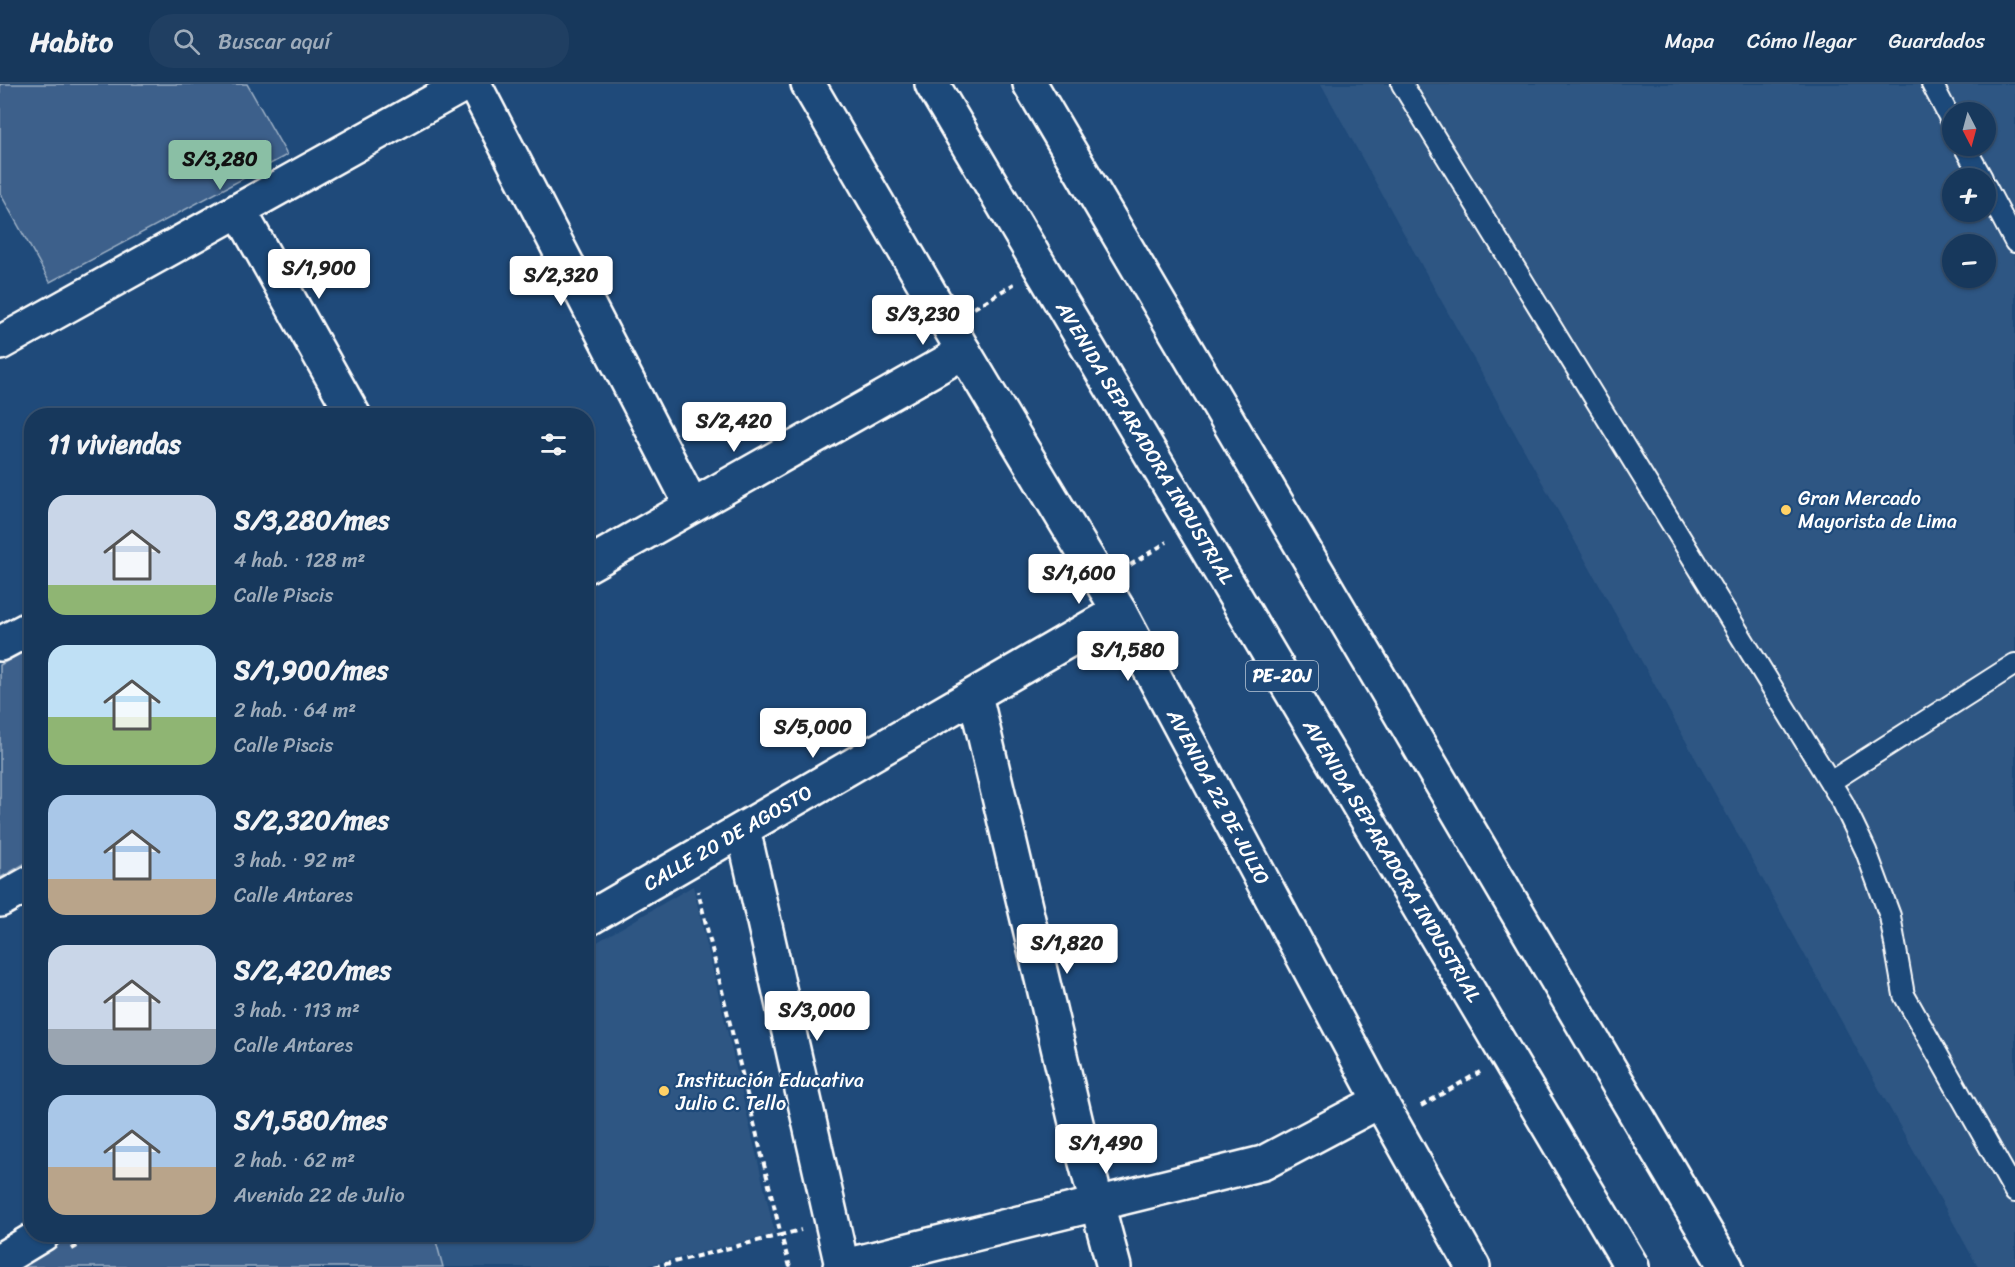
<!DOCTYPE html>
<html lang="es">
<head>
<meta charset="utf-8">
<style>
  body { margin:0; font-family:Sriracha,sans-serif; background:#203f62; color:#f1f3f6; height:100vh; display:flex; flex-direction:column; font-size:22px; white-space:nowrap }
  * { box-sizing:border-box; margin:0 }
  p { font-size:20px; color:#9eacbb }
  .icon { flex:none; width:33px; height:33px; fill:none; stroke:currentColor; stroke-width:2; stroke-linecap:round; stroke-linejoin:round }
  .map { position:relative; flex:1; overflow:hidden }
  .drawer { position:absolute; left:24px; top:324px; width:570px; height:834px; display:flex; flex-direction:column; background:#17385c; border-radius:24px; box-shadow:0 2px 4px #0004,0 0 0 2px #365272 }
  .drawer>* { flex:none }
  .needle { width:39px; rotate:174deg }
  .fabs { position:absolute; left:1942px; top:18px; display:grid; gap:12px }
  .fabs a { display:grid; place-items:center; width:54px; height:54px; border-radius:50%; background:#17385c; box-shadow:0 2px 4px #0004,0 0 0 2px #365272; font-size:30px }
  .price { position:absolute; translate:-50% -51px; padding:0 14px; border-radius:6px; background:#fff; color:#222; font-size:20px; line-height:39px; filter:drop-shadow(0 2px 3px #0008) }
  .price::after { content:''; position:absolute; left:50%; top:36px; width:18px; height:14px; margin-left:-9px; background:inherit; clip-path:polygon(0 0,100% 0,50% 100%) }
  .price.active { background:#8abfa5; color:#111 }
  ul { padding:0; list-style:none }
  li { display:flex; align-items:center; gap:18px; height:150px; padding:0 24px }
  li span { display:grid; place-items:center; flex:none; width:168px; height:120px; border-radius:18px; color:#555 }
  li>.icon { margin-inline-start:auto }
  span .icon { width:72px; height:72px; fill:#fffc; stroke-width:1 }
  li b { font-size:26px }
  h2 { display:flex; justify-content:space-between; align-items:center; height:72px; padding:0 24px; font-size:26px }
  header { display:flex; align-items:center; gap:36px; box-sizing:border-box; height:84px; padding:0 30px; background:#17385c; border-bottom:2px solid #365272 }
  header strong { font-size:28px }
  nav { display:flex; gap:33px; margin-inline-start:auto; font-size:21px }
  .search { width:420px; height:54px; background:#203f62; display:flex; align-items:center; gap:15px; box-sizing:border-box; padding:0 21px; border-radius:24px; color:#9eacbb; font-size:22px }
  .map>svg:first-child { display:block }
</style>
</head>
<body>
<header>
<strong>Habito</strong>
<div class="search"><svg class="icon" aria-label="search" viewBox="0 0 24 24"><circle cx="10" cy="10" r="6"/><path d="M15 15l6 6"/></svg>Buscar aquí</div>
<nav><a>Mapa</a><a>Cómo llegar</a><a>Guardados</a></nav>
</header>
<div class="map">
<svg width="2015" height="1183" viewBox="0 0 2015 1183">
  <rect width="100%" height="100%" fill="#1f4a7a"/>
  <filter id="ink" filterUnits="userSpaceOnUse"><feTurbulence type="fractalNoise" baseFrequency=".0167" numOctaves="2"/><feDisplacementMap in="SourceGraphic" scale="12" xChannelSelector="R" yChannelSelector="G"/><feConvolveMatrix kernelMatrix="1 2 1 2 8 2 1 2 1" color-interpolation-filters="sRGB"/></filter>
  <g filter="url(#ink)">
    <!-- built -->
    <path fill="#2e5683" fill-rule="evenodd" d="M 1321,0 L 2015,0 L 2015,1183 L 1978,1183 ZM 1953,28 L 1986,28 L 1986,62 L 1953,62 ZM 1953,94 L 1986,94 L 1986,128 L 1953,128 ZM 1953,160 L 1986,160 L 1986,194 L 1953,194 Z
      M 693,802 L 775,1150 L 641,1183 L 443,1183 L 434,1151 L 586,1150 L 587,864 Z"/>
    <!-- green -->
    <path fill="#3c618b" stroke="#9eb0c5" stroke-width="1.5" d="M 0,0 L 247,0 L 287,71 L 50,198 L 0,109 Z
      M 31,564 L 31,776 L 0,794 L 0,581 Z
      M 434,1150 L 443,1183 L 0,1183 L 55,1151 Z"/>
    <g fill="none" stroke-linecap="round" stroke-linejoin="round">
      <!-- lane casing -->
      <g stroke="#fff" stroke-width="24">
        <path id="lane" d="M 1402,0 L 1843,719 L 1866,767 L 1890,832 L 1904,911 L 2015,1108
          M 1932,0 L 1953,40
          M 1964,62 L 1982,94
          M 1986,103 L 2015,158
          M 1830,698 L 2015,580"/>
      </g>
      <!-- street casing -->
      <g stroke="#fff" stroke-width="38">
        <path id="street" d="M 474,0 L 692,422
          M 239,126 L 354,332
          M 0,259 L 465,0
          M 586,482 L 964,268
          M 0,560 L 32,543
          M 975,611 L 1081,1060 L 1114,1183
          M 743,745 L 842,1182
          M 0,816 L 32,798
          M 586,836 L 1119,527
          M 0,1176 L 43,1150
          M 840,1183 L 1263,1079 L 1380,1017"/>
      </g>
      <!-- secondary casing -->
      <g stroke="#fff" stroke-width="38">
        <path id="secondary" d="M 808,0 L 964,268 L 1119,527 L 1380,1017 L 1473,1183"/>
      </g>
      <!-- primary casing -->
      <g stroke="#fff" stroke-width="38">
        <path id="primary" d="M 932,0 L 1632,1183
          M 1030,0 L 1726,1183"/>
      </g>
      <!-- path -->
      <path stroke="#fff" stroke-width="4" stroke-dasharray="6 4.5" stroke-linecap="butt" d="M 974,224 L 1014,200
        M 1130,481 L 1167,458
        M 1421,1022 L 1480,988
        M 72,1165 L 97,1150
        M 654,1183 L 781,1151 L 698,807
        M 790,1183 L 781,1151 L 801,1146"/>
      <!-- lane -->
      <use href="#lane" stroke="#1f4a7a" stroke-width="20"/>
      <!-- street -->
      <use href="#street" stroke="#1f4a7a" stroke-width="33"/>
      <!-- secondary -->
      <use href="#secondary" stroke="#1f4a7a" stroke-width="33"/>
      <!-- primary -->
      <use href="#primary" stroke="#1f4a7a" stroke-width="33"/>
    </g>
  </g>
  <!-- markers -->
  <g fill="#ffd166" stroke="#1f4a7a" stroke-width="2">
    <circle cx="1786" cy="426" r="6"/>
    <circle cx="664" cy="1007" r="6"/>
  </g>
  <g text-anchor="middle" dominant-baseline="central" stroke-width="4.5" stroke-linejoin="round" paint-order="stroke">
    <!-- shield labels -->
    <rect fill="#1f4a7a" stroke="#bcc9d7" stroke-width="1.5" x="1246" y="577" width="72" height="30" rx="4.5"/>
    <g font-size="18" font-weight="bold" fill="#fff">
      <text x="1282" y="592">PE-20J</text>
    </g>
    <!-- street labels -->
    <g font-size="20" fill="#fff" stroke="#1f4a7a">
      <text transform="translate(1145 359) rotate(59)">AVENIDA SEPARADORA INDUSTRIAL</text>
      <text transform="translate(1218 713) rotate(62)">AVENIDA 22 DE JULIO</text>
      <text transform="translate(728 754) rotate(-30)">CALLE 20 DE AGOSTO</text>
      <text transform="translate(1392 777) rotate(59)">AVENIDA SEPARADORA INDUSTRIAL</text>
    </g>
    <!-- poi labels -->
    <g font-size="20" fill="#fff" stroke="#1f4a7a" text-anchor="start">
      <text x="1798" y="414">Gran Mercado<tspan x="1798" dy="23">Mayorista de Lima</tspan></text>
      <text x="676" y="996">Institución Educativa<tspan x="676" dy="23">Julio C. Tello</tspan></text>
    </g>
  </g>
</svg>
<div class="fabs">
<a><svg class="needle" viewBox="-14 -14 28 28"><path d="M0-13l5 13h-10z" fill="#e53935"/><path d="M0 13l5-13h-10z" fill="#9eacbb"/></svg></a>
<a>+</a>
<a>−</a>
</div>
<b class="price active" style="left:220px;top:107px">S/3,280</b>
<b class="price" style="left:319px;top:216px">S/1,900</b>
<b class="price" style="left:561px;top:223px">S/2,320</b>
<b class="price" style="left:923px;top:262px">S/3,230</b>
<b class="price" style="left:734px;top:369px">S/2,420</b>
<b class="price" style="left:1079px;top:521px">S/1,600</b>
<b class="price" style="left:1128px;top:598px">S/1,580</b>
<b class="price" style="left:813px;top:675px">S/5,000</b>
<b class="price" style="left:1067px;top:891px">S/1,820</b>
<b class="price" style="left:817px;top:958px">S/3,000</b>
<b class="price" style="left:1106px;top:1091px">S/1,490</b>
<section class="drawer">
<h2>11 viviendas<svg class="icon" aria-label="filters" viewBox="0 0 24 24"><path d="M4 7h16M4 17h16"/><circle cx="9" cy="7" r="2"/><circle cx="15" cy="17" r="2"/></svg></h2>
<ul>
<li><span style="background:linear-gradient(#c9d6e8 75%,#8fb573 0)"><svg class="icon" aria-label="home" viewBox="0 0 24 24"><path d="M3 11l9-7 9 7M6 9v11h12V9"/></svg></span><div><b>S/3,280/mes</b><p>4 hab. · 128 m²</p><p>Calle Piscis</p></div></li>
<li><span style="background:linear-gradient(#bfe0f5 60%,#8fb573 0)"><svg class="icon" aria-label="home" viewBox="0 0 24 24"><path d="M3 11l9-7 9 7M6 9v11h12V9"/></svg></span><div><b>S/1,900/mes</b><p>2 hab. · 64 m²</p><p>Calle Piscis</p></div></li>
<li><span style="background:linear-gradient(#a9c7e8 70%,#b9a48a 0)"><svg class="icon" aria-label="home" viewBox="0 0 24 24"><path d="M3 11l9-7 9 7M6 9v11h12V9"/></svg></span><div><b>S/2,320/mes</b><p>3 hab. · 92 m²</p><p>Calle Antares</p></div></li>
<li><span style="background:linear-gradient(#c9d6e8 70%,#9aa5b1 0)"><svg class="icon" aria-label="home" viewBox="0 0 24 24"><path d="M3 11l9-7 9 7M6 9v11h12V9"/></svg></span><div><b>S/2,420/mes</b><p>3 hab. · 113 m²</p><p>Calle Antares</p></div></li>
<li><span style="background:linear-gradient(#a9c7e8 60%,#b9a48a 0)"><svg class="icon" aria-label="home" viewBox="0 0 24 24"><path d="M3 11l9-7 9 7M6 9v11h12V9"/></svg></span><div><b>S/1,580/mes</b><p>2 hab. · 62 m²</p><p>Avenida 22 de Julio</p></div></li>
</ul>
</section>
</div>
</body>
</html>
